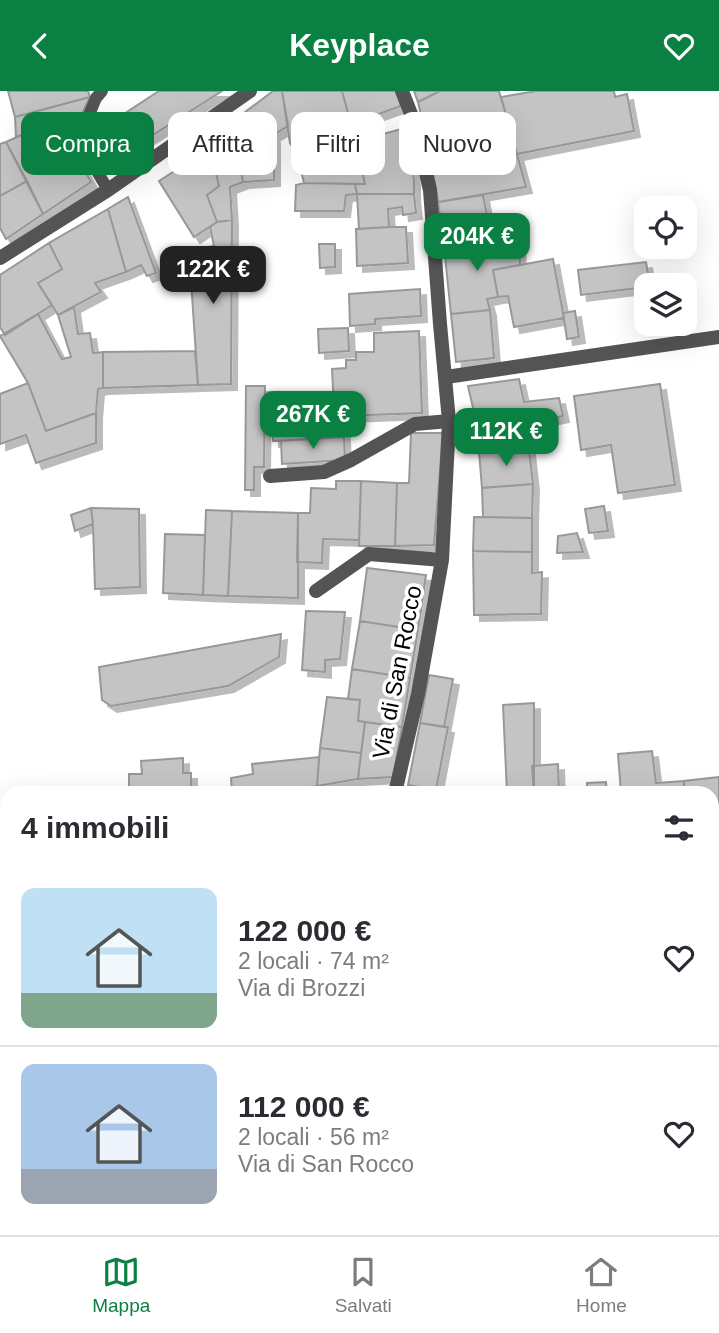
<!DOCTYPE html>
<html lang="it">
<head>
<meta charset="utf-8">
<style>
  body { margin:0; font-family:Helvetica,sans-serif; background:#f7f7f7; color:#2b2b33; height:100vh; display:flex; flex-direction:column; font-size:26px; white-space:nowrap }
  * { box-sizing:border-box; margin:0 }
  p { font-size:23px; color:#7c7c81 }
  .icon { flex:none; width:38px; height:38px; fill:none; stroke:currentColor; stroke-width:2; stroke-linecap:round; stroke-linejoin:round }
  .map { position:relative; flex:1; overflow:hidden }
  .sheet { position:absolute; left:0px; top:695px; width:719px; height:450px; display:flex; flex-direction:column; background:#fff; border-radius:21px 21px 0 0; box-shadow:0 7px 28px #0002 }
  .sheet>* { flex:none }
  .top-card { position:absolute; left:21px; top:21px; width:677px; height:63px; display:flex; gap:14px }
  .tools { position:absolute; left:634px; top:105px; display:grid; gap:14px }
  .tools a { display:grid; place-items:center; width:63px; height:63px; border-radius:14px; background:#fff; box-shadow:0 7px 28px #0002; font-size:35px }
  .price { position:absolute; translate:-50% -60px; padding:0 16px; border-radius:14px; background:#0b8043; color:#fff; font-size:23px; line-height:46px; filter:drop-shadow(0 2px 4px #0008) }
  .price::after { content:''; position:absolute; left:50%; top:42px; width:21px; height:16px; margin-left:-10px; background:inherit; clip-path:polygon(0 0,100% 0,50% 100%) }
  .price.current { background:#222; color:#fff }
  ul { padding:0; list-style:none }
  li { display:flex; align-items:center; gap:21px; height:175px; padding:0 21px }
  li+li { border-top:2px solid #e1e1e2 }
  li span { display:grid; place-items:center; flex:none; width:196px; height:140px; border-radius:14px; color:#555 }
  li>.icon { margin-inline-start:auto }
  span .icon { width:84px; height:84px; fill:#fffc; stroke-width:1 }
  li b { font-size:30px }
  h2 { display:flex; justify-content:space-between; align-items:center; height:84px; padding:0 21px; font-size:30px }
  .pill { padding:0 24px; border-radius:14px; background:#fff; box-shadow:0 7px 28px #0002; font-size:24px; line-height:63px }
  .pill.current { background:#0b8043; color:#fff }
  header { display:flex; justify-content:space-between; align-items:center; height:91px; padding:0 21px; background:#0b8043; color:#fff; font-size:32px; font-weight:700 }
  .tab-bar { display:flex; justify-content:space-around; align-items:center; height:98px; border-top:2px solid #e1e1e2; background:#fff; font-size:19px; color:#7c7c81 }
  .tab-bar a { display:grid; justify-items:center; gap:4px }
  .tab-bar .current { color:#0b8043 }
  .map>svg:first-child { display:block }
</style>
</head>
<body>
<header><svg class="icon" aria-label="back" viewBox="0 0 24 24"><path d="M15 5l-7 7 7 7"/></svg>Keyplace<svg class="icon" aria-label="heart" viewBox="0 0 24 24"><path d="M12 20l-8-8c-3-5 5-10 8-4 3-6 11-1 8 4z"/></svg></header>
<div class="map">
<svg width="719" height="1144" viewBox="0 0 719 1144">
  <defs>
    <filter id="shadow"><feDropShadow dx="6" dy="6" stdDeviation="0" flood-color="#0004"/></filter>
  </defs>
  <rect width="100%" height="100%" fill="#fff"/>
  <!-- building -->
  <path fill="#c4c4c4" stroke="#989898" stroke-width="2" filter="url(#shadow)" d="M 8,0 L 88,0 L 90,6 L 15,26 Z
    M 159,0 L 222,0 L 131,58 L 113,30 Z
    M 273,0 L 282,0 L 288,35 L 238,66 L 232,31 Z
    M 282,0 L 342,0 L 351,33 L 290,52 Z
    M 342,0 L 396,0 L 401,15 L 351,33 Z
    M 414,0 L 440,0 L 418,11 Z
    M 440,0 L 499,0 L 510,38 L 429,58 L 418,11 Z
    M 536,0 L 614,0 L 615,6 L 627,3 L 634,40 L 517,63 L 501,6 Z
    M 90,6 L 76,35 L 71,55 L 51,65 L 37,37 L 16,46 L 15,26 Z
    M 113,30 L 131,58 L 107,74 L 98,39 Z
    M 232,31 L 243,91 L 230,96 L 232,129 L 217,131 L 207,104 L 219,95 L 207,46 Z
    M 351,33 L 365,93 L 304,92 L 297,63 L 290,52 Z
    M 37,37 L 51,65 L 71,55 L 91,91 L 43,123 L 6,51 Z
    M 405,37 L 414,89 L 414,103 L 357,103 L 355,93 L 365,93 L 358,65 L 375,62 L 372,46 Z
    M 510,38 L 517,63 L 433,82 L 429,58 Z
    M 274,45 L 274,89 L 243,91 L 238,66 Z
    M 6,51 L 27,90 L 0,105 L 0,53 Z
    M 210,57 L 219,95 L 207,104 L 217,131 L 194,146 L 159,90 Z
    M 517,63 L 526,96 L 438,111 L 433,82 Z
    M 27,90 L 43,123 L 6,148 L 0,137 L 0,105 Z
    M 304,92 L 355,93 L 357,103 L 346,104 L 344,120 L 295,120 L 296,94 Z
    M 357,103 L 414,103 L 416,122 L 403,124 L 402,116 L 388,118 L 389,136 L 359,138 Z
    M 483,104 L 492,151 L 444,156 L 438,111 Z
    M 128,106 L 156,182 L 147,185 L 141,174 L 126,181 L 108,118 Z
    M 108,118 L 126,181 L 95,192 L 101,201 L 58,224 L 38,192 L 62,178 L 49,152 Z
    M 232,129 L 231,293 L 198,294 L 189,159 L 214,155 L 210,136 L 217,131 Z
    M 389,136 L 406,136 L 408,172 L 357,175 L 356,138 Z
    M 519,148 L 520,174 L 493,179 L 498,206 L 487,208 L 490,219 L 451,223 L 444,156 Z
    M 49,152 L 62,178 L 38,192 L 52,214 L 5,244 L 0,236 L 0,184 Z
    M 319,153 L 335,153 L 335,176 L 320,177 Z
    M 553,168 L 564,227 L 514,236 L 508,205 L 498,206 L 493,179 Z
    M 646,171 L 650,194 L 646,194 L 646,196 L 581,204 L 578,179 Z
    M 420,198 L 421,225 L 375,228 L 375,233 L 350,235 L 349,203 Z
    M 74,216 L 78,243 L 90,242 L 93,262 L 103,261 L 103,297 L 98,298 L 96,322 L 46,340 L 28,292 L 0,245 L 38,223 L 62,268 L 71,266 L 58,224 Z
    M 490,219 L 494,267 L 456,271 L 451,223 Z
    M 575,220 L 579,246 L 567,248 L 563,222 Z
    M 348,237 L 349,260 L 319,262 L 318,238 Z
    M 419,240 L 422,322 L 344,325 L 343,316 L 334,317 L 332,278 L 346,277 L 346,269 L 356,269 L 356,261 L 374,261 L 374,242 Z
    M 195,260 L 198,294 L 103,297 L 103,261 Z
    M 519,288 L 524,311 L 559,307 L 563,325 L 479,343 L 468,295 Z
    M 28,292 L 46,340 L 96,322 L 96,352 L 36,372 L 26,344 L 0,353 L 0,303 Z
    M 660,293 L 675,394 L 618,402 L 611,354 L 581,359 L 574,305 Z
    M 246,295 L 265,295 L 264,376 L 254,376 L 254,399 L 245,399 Z
    M 343,316 L 344,346 L 273,350 L 272,321 Z
    M 411,342 L 443,342 L 434,454 L 395,455 L 397,392 L 409,392 Z
    M 344,346 L 345,369 L 282,373 L 281,350 Z
    M 529,358 L 533,393 L 482,397 L 479,361 Z
    M 336,390 L 361,390 L 359,449 L 323,448 L 322,472 L 297,471 L 298,422 L 310,422 L 311,397 L 336,398 Z
    M 361,390 L 397,392 L 395,455 L 359,455 Z
    M 533,393 L 532,427 L 483,426 L 482,397 Z
    M 604,415 L 608,440 L 589,442 L 585,418 Z
    M 91,417 L 139,418 L 140,496 L 95,498 L 93,433 Z
    M 91,417 L 93,433 L 75,440 L 71,424 Z
    M 206,419 L 232,420 L 228,505 L 203,504 Z
    M 232,420 L 298,422 L 298,507 L 228,505 Z
    M 474,426 L 532,427 L 532,461 L 473,460 Z
    M 577,442 L 583,461 L 557,462 L 558,445 Z
    M 165,443 L 205,444 L 203,504 L 163,502 Z
    M 473,460 L 532,461 L 532,482 L 542,481 L 541,523 L 474,524 Z
    M 367,477 L 426,484 L 418,539 L 360,530 Z
    M 306,520 L 345,521 L 340,568 L 325,569 L 325,581 L 302,579 Z
    M 360,530 L 418,539 L 410,587 L 352,578 Z
    M 281,543 L 279,566 L 228,595 L 111,615 L 102,609 L 99,576 Z
    M 352,578 L 410,587 L 402,636 L 358,630 L 360,609 L 348,608 Z
    M 429,584 L 453,588 L 444,636 L 420,632 Z
    M 327,606 L 360,609 L 358,630 L 365,631 L 361,662 L 320,657 Z
    M 534,612 L 534,702 L 507,702 L 503,614 Z
    M 365,631 L 402,636 L 393,686 L 358,688 Z
    M 420,632 L 448,636 L 436,699 L 408,694 Z
    M 320,657 L 361,662 L 358,688 L 317,695 Z
    M 652,660 L 656,692 L 684,690 L 684,702 L 621,702 L 618,663 Z
    M 319,666 L 317,695 L 274,702 L 232,702 L 231,687 L 253,683 L 252,673 Z
    M 183,667 L 183,682 L 191,682 L 191,702 L 129,702 L 129,683 L 142,683 L 141,670 Z
    M 558,673 L 559,702 L 534,702 L 532,675 Z
    M 719,686 L 719,828 L 713,829 L 712,702 L 684,702 L 684,690 Z
    M 606,691 L 607,702 L 587,702 L 587,692 Z
    M 7,847 L 7,888 L 0,889 L 0,849 Z
    M 719,894 L 719,975 L 712,976 L 712,895 Z
    M 7,916 L 7,957 L 0,959 L 0,917 Z
    M 7,987 L 7,1048 L 3,1049 L 0,1036 L 0,989 Z
    M 7,1124 L 7,1138 L 15,1138 L 17,1144 L 0,1144 L 0,1126 Z
    M 15,1138 L 51,1138 L 52,1144 L 17,1144 Z
    M 51,1138 L 105,1138 L 106,1144 L 52,1144 Z
    M 372,1138 L 532,1138 L 532,1144 L 373,1144 Z
    M 627,1138 L 683,1138 L 683,1144 L 627,1144 Z"/>
  <g fill="none" stroke-linecap="round" stroke-linejoin="round">
    <!-- service -->
    <path stroke="#545454" stroke-width="12" d="M 102,0 L 96,7 L 84,36 L 91,70 L 108,99"/>
    <!-- minor -->
    <path stroke="#545454" stroke-width="14" d="M 0,167 L 108,99 L 250,0
      M 446,286 L 719,246
      M 270,385 L 324,381 L 351,369 L 415,333 L 449,330
      M 316,500 L 369,463 L 442,469
      M 395,702 L 418,603 L 442,469 L 449,330 L 440,233 L 430,99 L 413,28 L 402,0
      M 712,1042 L 719,1046
      M 0,1089 L 7,1087
      M 134,1138 L 135,1144
      M 706,1138 L 707,1144"/>
  </g>
  <g text-anchor="middle" dominant-baseline="central" stroke-width="7" stroke-linejoin="round" paint-order="stroke">
    <!-- street labels -->
    <g font-size="23" fill="#000" stroke="#fff">
      <text transform="translate(397 581) rotate(-79)">Via di San Rocco</text>
    </g>
  </g>
</svg>
<div class="tools">
<a><svg class="icon" aria-label="locate" viewBox="0 0 24 24"><circle cx="12" cy="12" r="6"/><path d="M12 2v4M12 18v4M2 12h4M18 12h4"/></svg></a>
<a><svg class="icon" aria-label="layers" viewBox="0 0 24 24"><path d="M12 4l9 5-9 5-9-5zM3 14l9 5 9-5"/></svg></a>
</div>
<b class="price" style="left:477px;top:182px">204K €</b>
<b class="price current" style="left:213px;top:215px">122K €</b>
<b class="price" style="left:313px;top:360px">267K €</b>
<b class="price" style="left:506px;top:377px">112K €</b>
<div class="top-card">
<a class="pill current">Compra</a>
<a class="pill">Affitta</a>
<a class="pill">Filtri</a>
<a class="pill">Nuovo</a>
</div>
<section class="sheet">
<h2>4 immobili<svg class="icon" aria-label="filters" viewBox="0 0 24 24"><path d="M4 7h16M4 17h16"/><circle cx="9" cy="7" r="2"/><circle cx="15" cy="17" r="2"/></svg></h2>
<ul>
<li><span style="background:linear-gradient(#bfe0f5 75%,#7fa58c 0)"><svg class="icon" aria-label="home" viewBox="0 0 24 24"><path d="M3 11l9-7 9 7M6 9v11h12V9"/></svg></span><div><b>122 000 €</b><p>2 locali · 74 m²</p><p>Via di Brozzi</p></div><svg class="icon" aria-label="heart" viewBox="0 0 24 24"><path d="M12 20l-8-8c-3-5 5-10 8-4 3-6 11-1 8 4z"/></svg></li>
<li><span style="background:linear-gradient(#a9c7e8 75%,#9aa5b1 0)"><svg class="icon" aria-label="home" viewBox="0 0 24 24"><path d="M3 11l9-7 9 7M6 9v11h12V9"/></svg></span><div><b>112 000 €</b><p>2 locali · 56 m²</p><p>Via di San Rocco</p></div><svg class="icon" aria-label="heart" viewBox="0 0 24 24"><path d="M12 20l-8-8c-3-5 5-10 8-4 3-6 11-1 8 4z"/></svg></li>
</ul>
</section>
</div>
<nav class="tab-bar">
<a class="current"><svg class="icon" aria-label="map" viewBox="0 0 24 24"><path d="M3 6l6-2 6 2 6-2v14l-6 2-6-2-6 2zM9 4v14M15 6v14"/></svg>Mappa</a>
<a><svg class="icon" aria-label="saved" viewBox="0 0 24 24"><path d="M7 4h10v16l-5-4-5 4z"/></svg>Salvati</a>
<a><svg class="icon" aria-label="home" viewBox="0 0 24 24"><path d="M3 11l9-7 9 7M6 9v11h12V9"/></svg>Home</a>
</nav>
</body>
</html>
